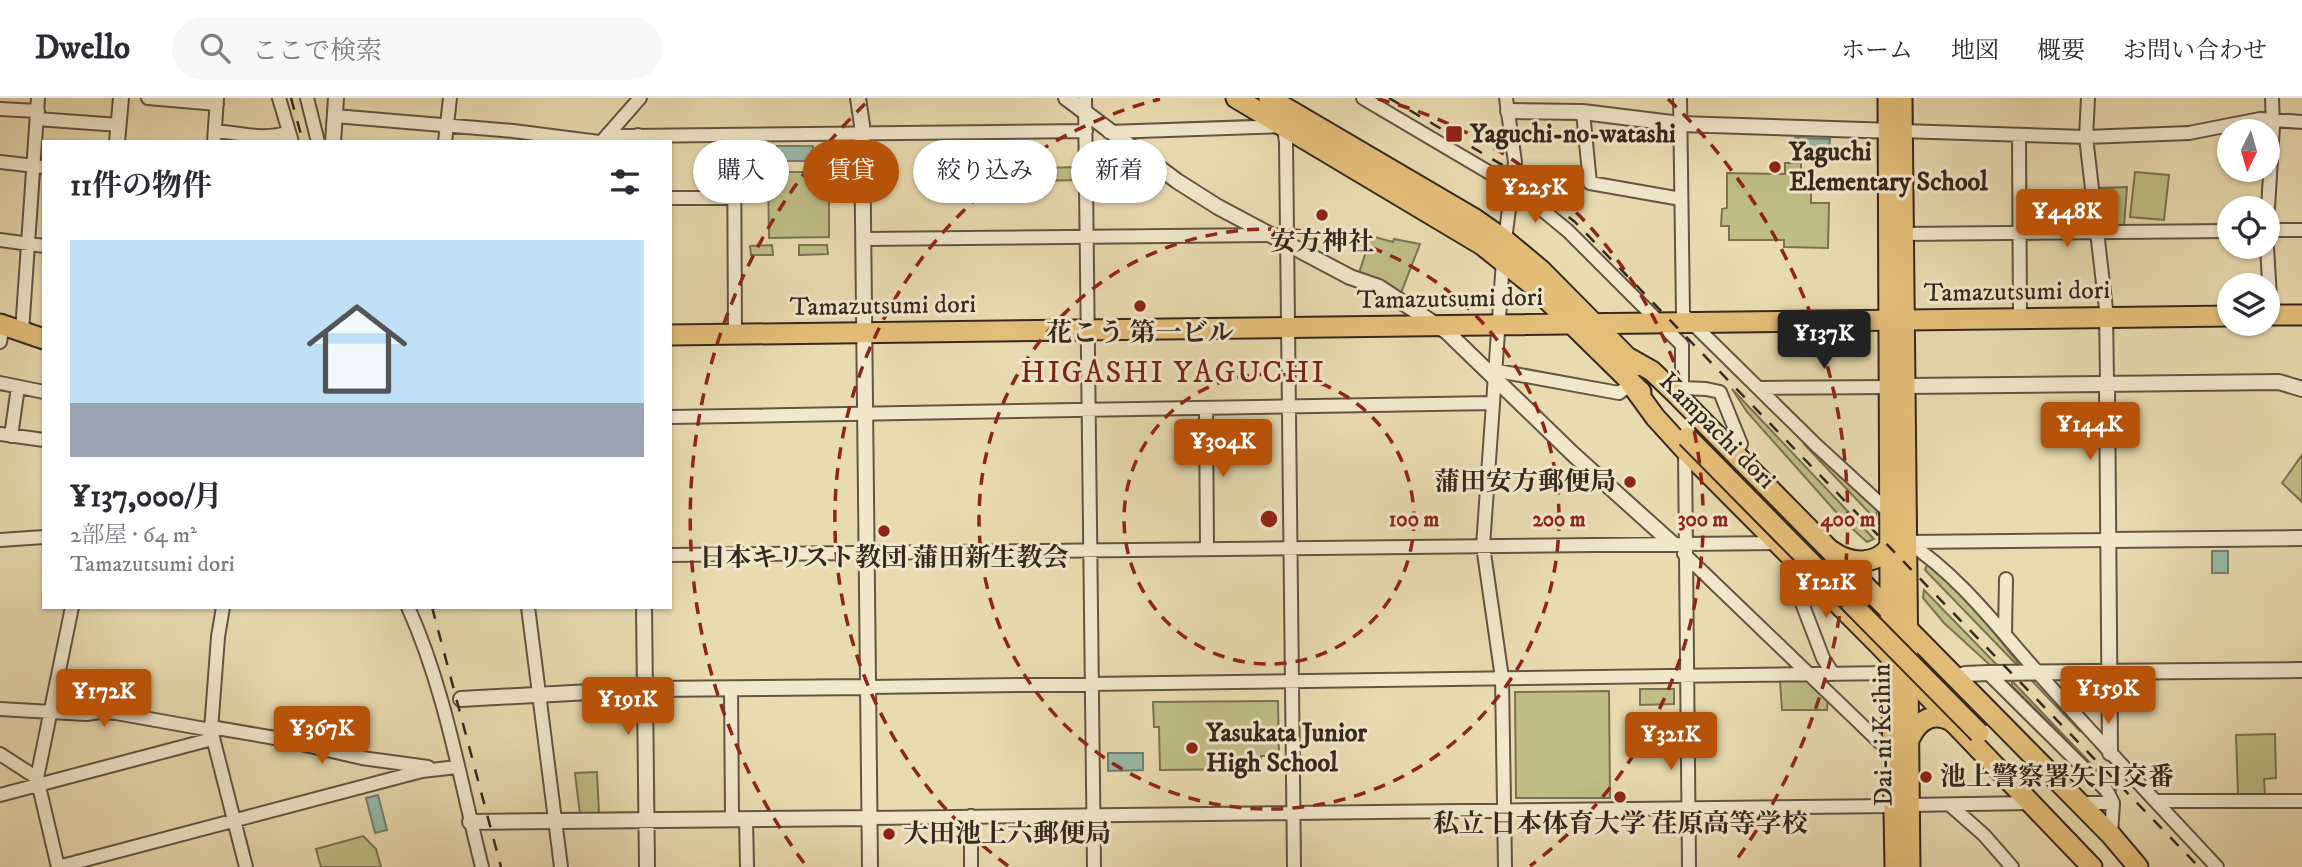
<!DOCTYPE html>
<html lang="ja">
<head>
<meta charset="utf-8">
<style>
  body { margin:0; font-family:"IM FELL DW Pica","Noto Serif JP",serif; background:#f7f7f7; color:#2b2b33; height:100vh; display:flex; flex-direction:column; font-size:26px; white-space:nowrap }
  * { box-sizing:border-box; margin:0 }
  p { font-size:23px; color:#7c7c81 }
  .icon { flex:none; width:38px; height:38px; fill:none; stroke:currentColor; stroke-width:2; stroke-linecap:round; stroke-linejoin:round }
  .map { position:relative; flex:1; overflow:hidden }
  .panel { position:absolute; left:42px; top:42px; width:630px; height:469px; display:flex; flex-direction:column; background:#fff; border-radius:0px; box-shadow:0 2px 5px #0004 }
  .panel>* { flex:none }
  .top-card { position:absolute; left:693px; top:42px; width:665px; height:63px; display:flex; gap:14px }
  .needle { width:46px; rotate:185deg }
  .buttons { position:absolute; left:2217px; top:21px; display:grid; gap:14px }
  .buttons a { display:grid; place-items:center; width:63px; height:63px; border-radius:50%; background:#fff; box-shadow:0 2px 5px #0004; font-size:35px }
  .price { position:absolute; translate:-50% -60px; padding:0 16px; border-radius:7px; background:#b45309; color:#fff; font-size:23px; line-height:46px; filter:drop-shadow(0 2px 4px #0008) }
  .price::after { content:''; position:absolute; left:50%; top:42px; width:21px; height:16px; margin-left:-10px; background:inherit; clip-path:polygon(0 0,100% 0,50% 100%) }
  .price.current { background:#222; color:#fff }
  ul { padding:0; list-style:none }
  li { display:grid; align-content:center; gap:14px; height:371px; padding:0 28px }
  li+li { border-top:2px solid #e1e1e2 }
  li span { display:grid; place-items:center; height:217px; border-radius:0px; color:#555 }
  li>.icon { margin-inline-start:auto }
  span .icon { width:126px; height:126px; fill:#fffc; stroke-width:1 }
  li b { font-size:30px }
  h2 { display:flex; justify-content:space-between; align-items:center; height:84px; padding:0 28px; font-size:30px }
  .pill { padding:0 24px; border-radius:32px; background:#fff; box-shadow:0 2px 5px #0004; font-size:24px; line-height:63px }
  .pill.current { background:#b45309; color:#fff }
  header { display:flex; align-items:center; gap:42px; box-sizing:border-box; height:98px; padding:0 35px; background:#fff; border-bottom:2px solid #e1e1e2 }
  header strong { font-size:33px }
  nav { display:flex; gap:38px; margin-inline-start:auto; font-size:24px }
  .search { width:490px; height:63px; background:#f7f7f7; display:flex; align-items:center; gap:18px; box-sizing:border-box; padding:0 24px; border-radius:38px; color:#7c7c81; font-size:26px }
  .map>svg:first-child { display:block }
</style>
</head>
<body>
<header>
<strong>Dwello</strong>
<div class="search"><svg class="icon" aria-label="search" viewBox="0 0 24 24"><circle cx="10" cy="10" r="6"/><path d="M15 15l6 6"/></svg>ここで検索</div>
<nav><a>ホーム</a><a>地図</a><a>概要</a><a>お問い合わせ</a></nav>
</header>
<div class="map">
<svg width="2302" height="769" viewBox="0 0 2302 769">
  <rect width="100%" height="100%" fill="#e9dbb0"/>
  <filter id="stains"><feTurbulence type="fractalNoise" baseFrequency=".00286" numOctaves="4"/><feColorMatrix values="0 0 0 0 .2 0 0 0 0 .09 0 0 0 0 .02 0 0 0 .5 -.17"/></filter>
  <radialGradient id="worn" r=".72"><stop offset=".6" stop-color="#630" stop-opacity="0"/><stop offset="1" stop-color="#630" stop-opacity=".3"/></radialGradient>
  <!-- green -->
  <path fill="#bebe86" stroke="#7a7352" stroke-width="2" d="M 1785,65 L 1801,65 L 1801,86 L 1811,86 L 1811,105 L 1829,105 L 1828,150 L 1784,149 L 1784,142 L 1729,142 L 1729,128 L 1721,128 L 1722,111 L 1727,110 L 1727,75 L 1785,76 Z
    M 1079,69 L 1079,82 L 1041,83 L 1041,70 Z
    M 768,74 L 823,74 L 823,92 L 829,92 L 829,139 L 769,140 Z
    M 2135,74 L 2169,77 L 2164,122 L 2130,119 Z
    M 2127,89 L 2124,127 L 2103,128 L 2099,90 Z
    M 1371,138 L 1393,144 L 1394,141 L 1420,146 L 1401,195 L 1383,184 L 1359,175 Z
    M 772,147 L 773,157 L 751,157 L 750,148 Z
    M 799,147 L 827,147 L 828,156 L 799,157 Z
    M 1732,291 L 1874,441 L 1867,444 L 1844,423 L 1747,314 Z
    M 1803,345 L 1877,409 L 1876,422 Z
    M 2302,357 L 2302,404 L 2282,385 Z
    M 1927,466 L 1933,466 L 1976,512 L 2018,565 L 2016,566 L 1925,472 Z
    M 1924,492 L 1996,566 L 1998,567 L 1990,567 L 1944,525 L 1923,500 Z
    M 1780,583 L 1814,583 L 1828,598 L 1827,612 L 1782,612 Z
    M 2012,583 L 2117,693 L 2012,588 Z
    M 2032,583 L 2038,583 L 2084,634 L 2080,633 Z
    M 1640,591 L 1674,591 L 1674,606 L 1640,607 Z
    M 1609,593 L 1610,700 L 1516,700 L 1515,594 Z
    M 1278,603 L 1279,658 L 1261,658 L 1261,671 L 1160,672 L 1159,629 L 1154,629 L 1153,604 Z
    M 2275,636 L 2276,680 L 2264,681 L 2265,697 L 2238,697 L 2236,637 Z
    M 597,674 L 599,716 L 580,717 L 575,675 Z
    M 363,738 L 376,751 L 381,769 L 321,769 L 316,751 Z"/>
  <!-- water -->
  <path fill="#97bba9" stroke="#708071" stroke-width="2" d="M 1795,40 L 1830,41 L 1829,52 L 1794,50 Z
    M 777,48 L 813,48 L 813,63 L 777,63 Z
    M 2212,453 L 2228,453 L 2228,475 L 2212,475 Z
    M 1108,655 L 1143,655 L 1143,672 L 1108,673 Z
    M 378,697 L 387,732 L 375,735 L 366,700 Z"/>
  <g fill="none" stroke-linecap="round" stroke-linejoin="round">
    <!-- minor casing -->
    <g stroke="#625542" stroke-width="16">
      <path id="minor" d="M 148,0 L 217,6
        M 279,0 L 292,44
        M 307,0 L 318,44
        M 1085,0 L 1094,769
        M 1363,0 L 1512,88 L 1534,105 L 1568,133 L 1682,247 L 1682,290 L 1676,296
        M 1680,0 L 1683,216 L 1816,347 L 1890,415
        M 2088,0 L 2086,39 L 2106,211 L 2107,286
        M 0,11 L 38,13
        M 1583,14 L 1590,85 L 1681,101
        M 335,18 L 513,33 L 599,44
        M 37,21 L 119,27
        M 1283,24 L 1286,44 L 1294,769
        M 215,33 C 241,35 264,43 289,34
        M 1902,33 L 2086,39 L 2189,35 L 2260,21 L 2302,24
        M 1109,34 L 1283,28
        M 608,36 L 613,38 L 629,38 L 1086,33
        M 734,37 L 735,236
        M 2019,37 L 2020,220
        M 604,41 L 640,0
        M 214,44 L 217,0
        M 445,44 L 450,0
        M 0,64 L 44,69
        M 670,100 L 734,100
        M 2268,110 L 2273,28 L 2272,0
        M 2268,132 L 2302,132
        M 1903,136 L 2230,133
        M 864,141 L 1268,137
        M 0,142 L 44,148
        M 1505,142 L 1515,64 L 1506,0
        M 2267,149 L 2271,217
        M 1503,163 L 1483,448 L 1502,580 L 1505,769
        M 22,234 L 38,0
        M 0,244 L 3,227
        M 1487,271 L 1619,295 L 1631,286
        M 0,285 L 44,294
        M 1682,290 L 1706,291 L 1720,294 L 1741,346 L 1735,355
        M 1760,290 L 1890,289
        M 1206,310 L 1207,451
        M 670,319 L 1492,305
        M 0,336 L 44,342
        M 11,338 L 18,289
        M 1685,352 L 1689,769
        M 0,442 L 44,439
        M 1907,444 C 1958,476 1999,531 2039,576 C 2097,641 2157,705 2217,769
        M 1908,444 L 2109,442
        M 1684,456 L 1893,657
        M 670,457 L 1777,445
        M 1795,464 L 1789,471 L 1823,560 L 1833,576
        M 223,509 L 218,539 L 211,632 L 246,769
        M 408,509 C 445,591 460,682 482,769
        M 528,509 L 561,769
        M 2005,536 L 2006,481
        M 1988,575 L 2107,693 L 2113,705 L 2111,737
        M 868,589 L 1892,575
        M 731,590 L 732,721
        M 0,611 L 86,616 L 100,614 L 116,615 L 211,632
        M 211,629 L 275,640 L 362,660 L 428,669
        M 0,656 L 37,680
        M 0,697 L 212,641
        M 2156,703 L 2302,703
        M 2079,705 L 2113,705
        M 1910,707 L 2031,705
        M 1950,707 L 1984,737 L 2012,769
        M 971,718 L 971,769
        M 870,720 L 1894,708
        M 746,721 L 747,769
        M 58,769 L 422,673 L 457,669
        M 58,769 L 37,680 L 72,509"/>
    </g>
    <!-- tertiary casing -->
    <g stroke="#625542" stroke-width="18">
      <path id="tertiary" d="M 858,0 L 862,27 L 870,769
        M 1066,0 L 1177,83 L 1218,109 L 1350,179 L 1379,189 L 1447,234 L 1574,357 L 1673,446
        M 1508,13 L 1583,14 L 1680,26 L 1895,33
        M 638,38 L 638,44
        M 117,44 L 121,0
        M 333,44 L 336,0
        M 2107,286 L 2110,655
        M 1906,288 L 2279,284 L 2302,291
        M 2109,442 L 2302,440
        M 644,509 L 647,769
        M 1956,580 L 1965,576 L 1988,575 L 2302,572
        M 461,601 L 645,591 L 868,589
        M 470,724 L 870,720"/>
    </g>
    <!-- primary casing -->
    <g stroke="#35281e" stroke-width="23">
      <path id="primary" d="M 1236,0 L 1482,147 L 1531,186 L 1641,294
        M 1269,0 L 1475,121 L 1505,142 L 1541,172 L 1636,268
        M 2268,217 L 2302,217
        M 0,226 L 44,241
        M 670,237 L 2230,218
        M 1629,260 L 1652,273 L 1676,296 L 2111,737 L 2138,769
        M 1631,286 L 1655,319 L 1685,352 L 1878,546 L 2092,769"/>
    </g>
    <!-- trunk casing -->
    <g stroke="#35281e" stroke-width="23">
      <path id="trunk" d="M 1888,0 L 1890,492 L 1895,769
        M 1902,0 L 1910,769
        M 1832,453 C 1849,466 1877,468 1890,448
        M 1910,640 C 1919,621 1934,613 1953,624"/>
    </g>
    <!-- minor -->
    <use href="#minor" stroke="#f1e8cc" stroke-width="12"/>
    <!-- tertiary -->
    <use href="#tertiary" stroke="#f1e8cc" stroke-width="14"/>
    <!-- primary -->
    <use href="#primary" stroke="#e4be78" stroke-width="19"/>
    <!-- trunk -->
    <use href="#trunk" stroke="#e4be78" stroke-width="19"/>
    <!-- rail -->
    <path stroke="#35281e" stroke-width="2.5" stroke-dasharray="12 12" stroke-linecap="butt" d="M 291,0 L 303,44
      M 1389,0 L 1504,68 L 1575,124 L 2199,769
      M 432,509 L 501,769"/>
    <!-- primary-bridge casing -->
    <g stroke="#35281e" stroke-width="23" stroke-linecap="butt">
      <path id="primary-bridge" d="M 1687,339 L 1979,635"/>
    </g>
    <!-- primary-bridge -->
    <use href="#primary-bridge" stroke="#e4be78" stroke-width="19"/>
  </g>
  <!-- distance rings -->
  <g fill="none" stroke="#8f2418" stroke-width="3.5" stroke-dasharray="12 9">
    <circle cx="1269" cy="421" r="145"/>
    <circle cx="1269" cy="421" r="290"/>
    <path d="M1008 768A434 434 0 0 1 1160 1M1378 1A434 434 0 0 1 1530 768"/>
    <path d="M804 765A579 579 0 0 1 870 1M1668 1A579 579 0 0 1 1734 765"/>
  </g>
  <!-- markers -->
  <g fill="#8f2418" stroke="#f1e8cc" stroke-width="2.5">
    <rect x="1445" y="27" width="18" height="18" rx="3.5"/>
    <circle cx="1775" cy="69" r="7"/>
    <circle cx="1322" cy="117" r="7"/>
    <circle cx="1140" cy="208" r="7"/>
    <circle cx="1630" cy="384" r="7"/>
    <circle cx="884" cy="433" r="7"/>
    <circle cx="1192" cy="650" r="7"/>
    <circle cx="1926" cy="679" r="7"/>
    <circle cx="1620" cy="699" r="7"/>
    <circle cx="889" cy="736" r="7"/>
  </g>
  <g text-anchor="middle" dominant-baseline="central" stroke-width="6" stroke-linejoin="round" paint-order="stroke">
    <!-- poi labels -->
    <g font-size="26" font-weight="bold" fill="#35281e" stroke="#f1e8cc" text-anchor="start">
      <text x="1470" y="36">Yaguchi-no-watashi</text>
      <text x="1789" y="54">Yaguchi<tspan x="1789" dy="30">Elementary School</tspan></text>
      <text x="1322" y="144" text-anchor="middle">安方神社</text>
      <text x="1140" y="235" text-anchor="middle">花こう 第一ビル</text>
      <text x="1616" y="384" text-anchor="end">蒲田安方郵便局</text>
      <text x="884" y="460" text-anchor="middle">日本キリスト教団 蒲田新生教会</text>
      <text x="1206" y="635">Yasukata Junior<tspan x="1206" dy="30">High School</tspan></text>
      <text x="1940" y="679">池上警察署矢口交番</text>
      <text x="1620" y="726" text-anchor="middle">私立 日本体育大学 荏原高等学校</text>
      <text x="903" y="736">大田池上六郵便局</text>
    </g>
    <!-- street labels -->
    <g font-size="26" fill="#35281e" stroke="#f1e8cc">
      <text transform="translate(2017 194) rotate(-1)">Tamazutsumi dori</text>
      <text transform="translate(1450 201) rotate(-1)">Tamazutsumi dori</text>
      <text transform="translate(883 208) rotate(-1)">Tamazutsumi dori</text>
      <text transform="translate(1717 333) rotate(45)">Kampachi dori</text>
      <text transform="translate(1883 637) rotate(-91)">Dai-ni Keihin</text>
    </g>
    <!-- quarter labels -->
    <g font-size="30" letter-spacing="2" fill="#7a1f14" stroke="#f1e8cc">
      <text x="1173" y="275">HIGASHI YAGUCHI</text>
    </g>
  </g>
  <circle cx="1269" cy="421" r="10" fill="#8f2418" stroke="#f1e8cc" stroke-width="3.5"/>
  <g font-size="21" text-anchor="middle" font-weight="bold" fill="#8f2418" stroke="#f1e8cc" stroke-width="6" stroke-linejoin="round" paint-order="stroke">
    <text x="1414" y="428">100 m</text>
    <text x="1559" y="428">200 m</text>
    <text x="1703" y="428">300 m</text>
    <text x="1848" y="428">400 m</text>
  </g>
  <rect width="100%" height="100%" filter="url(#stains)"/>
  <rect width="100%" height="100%" fill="url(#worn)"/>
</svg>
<div class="buttons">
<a><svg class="needle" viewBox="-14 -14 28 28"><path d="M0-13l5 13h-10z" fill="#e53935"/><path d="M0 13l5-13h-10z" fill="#7c7c81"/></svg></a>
<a><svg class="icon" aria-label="locate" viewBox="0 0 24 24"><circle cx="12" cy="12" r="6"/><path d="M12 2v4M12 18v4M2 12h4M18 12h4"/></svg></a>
<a><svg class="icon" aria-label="layers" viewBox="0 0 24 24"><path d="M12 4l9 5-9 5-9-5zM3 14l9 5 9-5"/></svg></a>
</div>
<b class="price" style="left:1535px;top:127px">¥225K</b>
<b class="price" style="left:2067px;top:151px">¥448K</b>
<b class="price current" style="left:1824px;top:273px">¥137K</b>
<b class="price" style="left:2090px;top:364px">¥144K</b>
<b class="price" style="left:1223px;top:381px">¥304K</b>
<b class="price" style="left:1826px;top:522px">¥121K</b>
<b class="price" style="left:2108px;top:628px">¥159K</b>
<b class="price" style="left:104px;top:631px">¥172K</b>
<b class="price" style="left:628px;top:639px">¥191K</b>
<b class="price" style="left:322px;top:668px">¥367K</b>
<b class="price" style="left:1671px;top:674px">¥321K</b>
<div class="top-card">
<a class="pill">購入</a>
<a class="pill current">賃貸</a>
<a class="pill">絞り込み</a>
<a class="pill">新着</a>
</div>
<section class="panel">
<h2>11件の物件<svg class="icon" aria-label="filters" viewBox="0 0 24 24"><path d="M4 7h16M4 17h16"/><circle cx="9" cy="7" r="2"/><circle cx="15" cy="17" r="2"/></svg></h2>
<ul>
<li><span style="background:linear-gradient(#bfe0f5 75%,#9aa5b1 0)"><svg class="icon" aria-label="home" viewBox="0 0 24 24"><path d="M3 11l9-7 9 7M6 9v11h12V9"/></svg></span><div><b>¥137,000/月</b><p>2部屋 · 64 m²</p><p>Tamazutsumi dori</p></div></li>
</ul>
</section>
</div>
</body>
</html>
